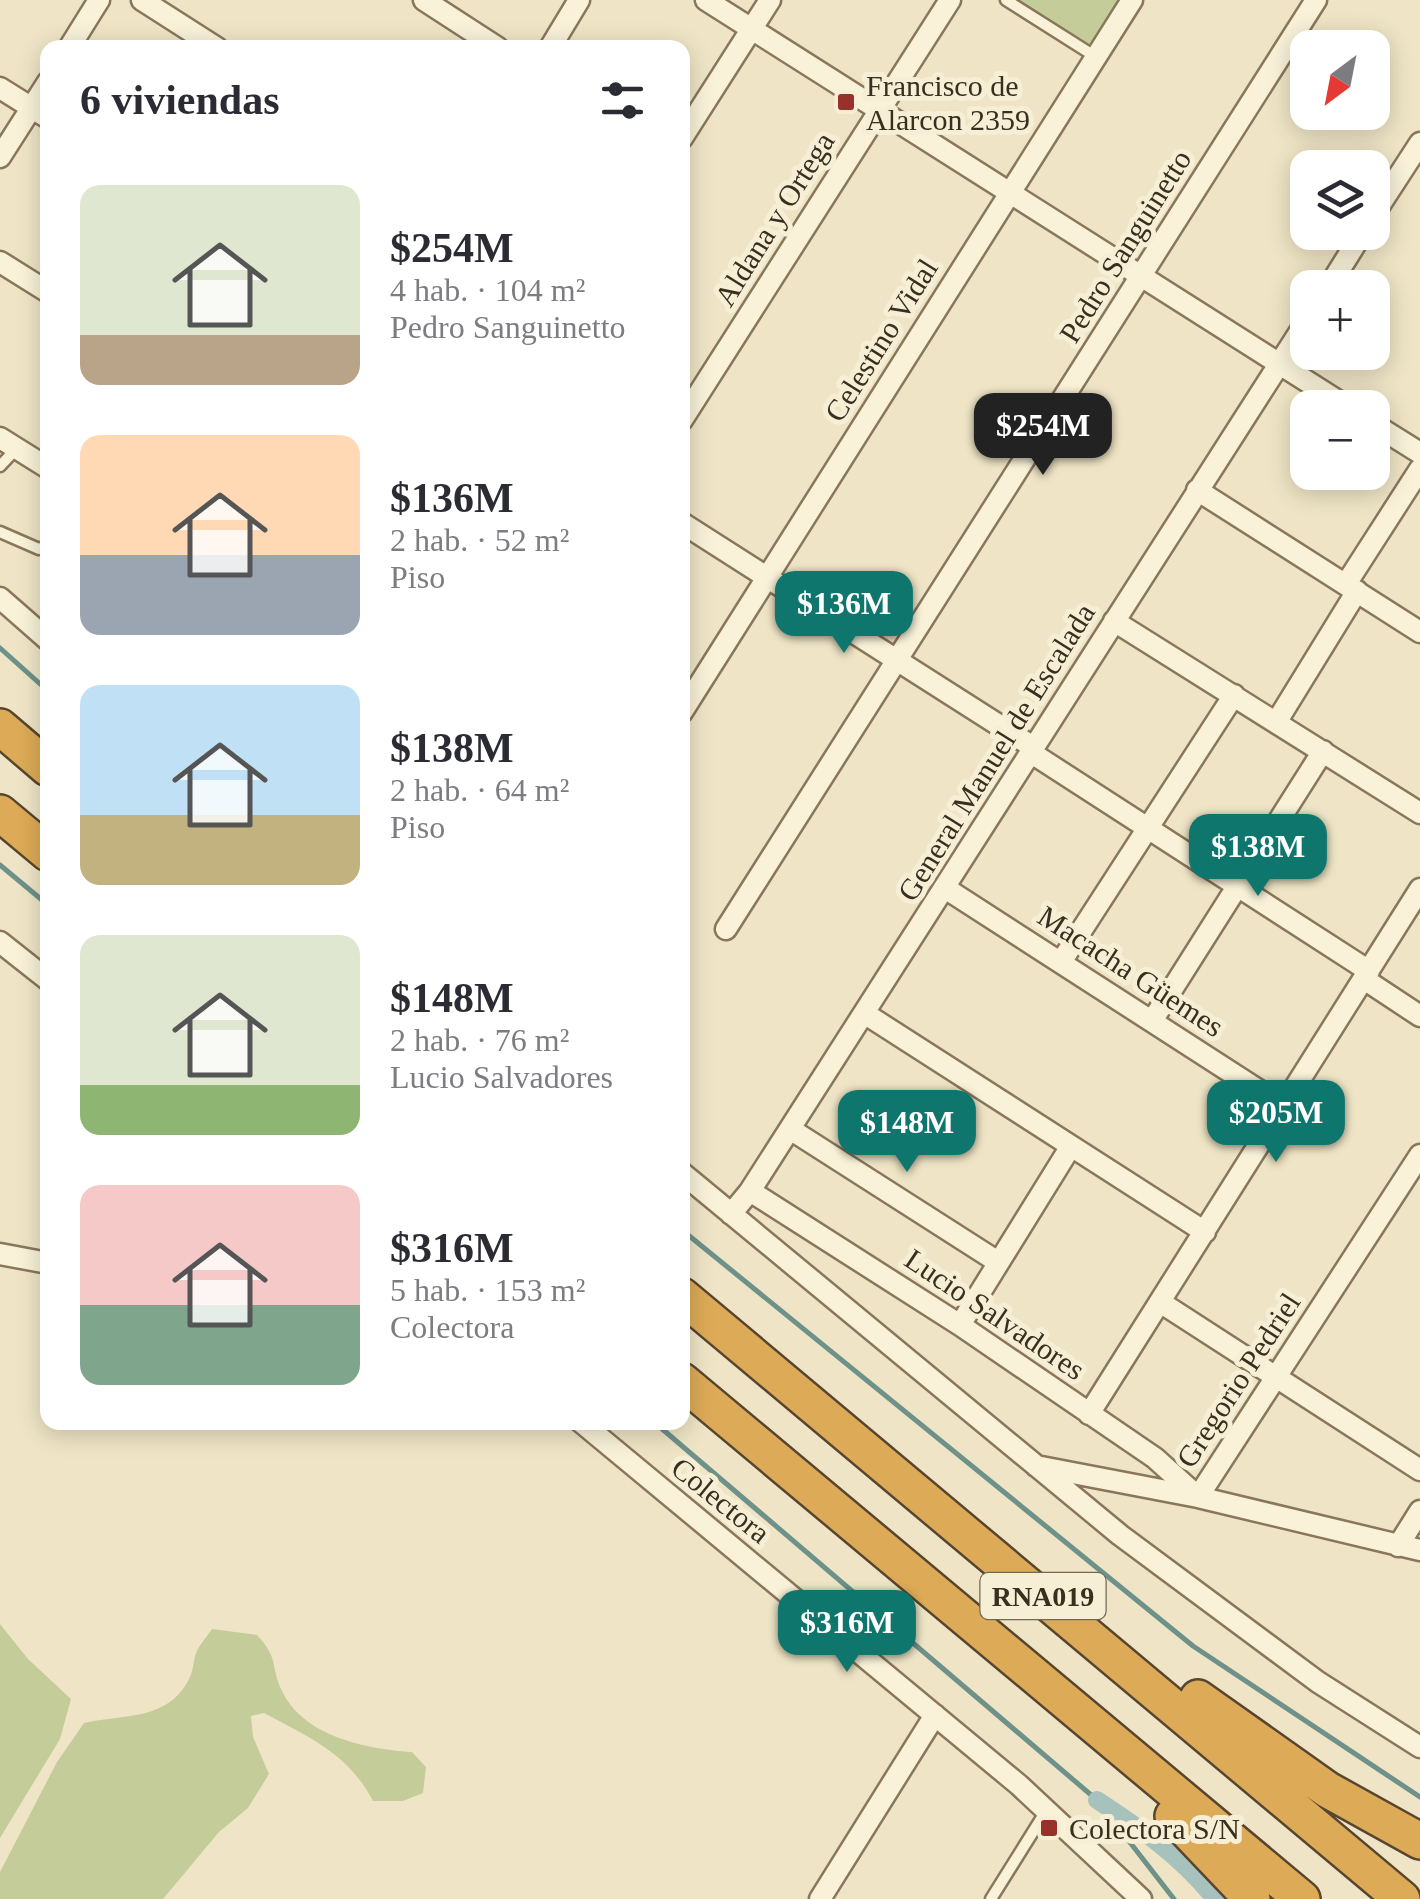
<!DOCTYPE html>
<html lang="es">
<head>
<meta charset="utf-8">
<style>
  body { margin:0; font-family:Georgia,serif; background:#f2f2f3; color:#2b2b33; height:100vh; display:flex; flex-direction:column; font-size:38px; white-space:nowrap }
  * { box-sizing:border-box; margin:0 }
  p { font-size:32px; color:#7c7c81 }
  .icon { flex:none; width:55px; height:55px; fill:none; stroke:currentColor; stroke-width:2; stroke-linecap:round; stroke-linejoin:round }
  .map { position:relative; flex:1; overflow:hidden }
  .panel { position:absolute; left:40px; top:40px; width:650px; height:1390px; display:flex; flex-direction:column; background:#fff; border-radius:20px; box-shadow:0 5px 25px #0003 }
  .panel>* { flex:none }
  .needle { width:65px; rotate:212deg }
  .fabs { position:absolute; left:1290px; top:30px; display:grid; gap:20px }
  .fabs a { display:grid; place-items:center; width:100px; height:100px; border-radius:20px; background:#fff; box-shadow:0 5px 25px #0003; font-size:50px }
  .price { position:absolute; translate:-50% -85px; padding:0 22px; border-radius:20px; background:#0f766e; color:#fff; font-size:32px; line-height:65px; filter:drop-shadow(0 2px 5px #0008) }
  .price::after { content:''; position:absolute; left:50%; top:60px; width:30px; height:22px; margin-left:-15px; background:inherit; clip-path:polygon(0 0,100% 0,50% 100%) }
  .price.current { background:#222; color:#fff }
  ul { padding:0; list-style:none }
  li { display:flex; align-items:center; gap:30px; height:250px; padding:0 40px }
  li span { display:grid; place-items:center; flex:none; width:280px; height:200px; border-radius:20px; color:#555 }
  li>.icon { margin-inline-start:auto }
  span .icon { width:120px; height:120px; fill:#fffc; stroke-width:1 }
  li b { font-size:42px }
  h2 { display:flex; justify-content:space-between; align-items:center; height:120px; padding:0 40px; font-size:42px }
  .map>svg:first-child { display:block }
</style>
</head>
<body>
<div class="map">
<svg width="1420" height="1899" viewBox="0 0 1420 1899">
  <rect width="100%" height="100%" fill="#efe5c6"/>
  <!-- green -->
  <path fill="#c4cd99" d="M 1014,0 L 1122,0 L 1091,48 Z
    M 0,1624 L 28,1659 L 71,1699 L 60,1739 L 0,1838 Z
    M 212,1629 L 257,1635 C 280,1660 270,1666 282,1691 C 304,1737 367,1749 412,1752 L 426,1767 L 423,1793 L 403,1801 L 373,1801 C 348,1753 310,1738 264,1713 L 251,1716 L 253,1737 L 269,1774 L 248,1808 L 219,1832 L 163,1899 L 0,1899 L 0,1872 L 57,1762 L 84,1723 C 124,1714 168,1721 189,1679 C 193,1672 193,1664 195,1656 C 198,1646 206,1638 212,1629 Z"/>
  <g fill="none" stroke-linecap="round" stroke-linejoin="round">
    <!-- stream -->
    <path stroke="#6e918a" stroke-width="5" d="M 0,648 L 48,691
      M 0,865 L 48,905
      M 682,1230 L 1193,1646 L 1420,1797
      M 654,1422 L 1097,1800 L 1174,1899"/>
    <!-- canal -->
    <path stroke="#a7c2bc" stroke-width="18" d="M 1097,1800 C 1141,1829 1182,1857 1215,1899"/>
    <!-- service casing -->
    <g stroke="#8a775b" stroke-width="15">
      <path id="service" d="M 1006,0 L 1096,57
        M 0,466 L 16,449
        M 0,532 L 39,549 L 48,545
        M 991,1899 L 1046,1811"/>
    </g>
    <!-- minor casing -->
    <g stroke="#8a775b" stroke-width="25">
      <path id="minor" d="M 142,0 L 217,48
        M 424,0 L 498,48
        M 706,0 L 1349,408
        M 69,48 L 99,0
        M 550,48 L 579,0
        M 0,88 L 48,118
        M 682,138 L 770,0
        M 0,157 L 48,82
        M 1372,217 L 1420,143
        M 0,262 L 48,292
        M 1328,288 L 1363,232
        M 682,420 L 950,0
        M 1372,423 L 1420,453
        M 0,438 L 48,468
        M 1197,490 L 1420,632
        M 682,523 L 1033,747
        M 1346,584 L 1420,469
        M 0,598 L 48,640
        M 1114,621 L 1420,813
        M 682,712 L 1132,0
        M 1277,721 L 1357,591
        M 1030,752 L 1369,971
        M 945,888 L 1283,1106
        M 726,929 L 1316,0
        M 0,942 L 48,980
        M 1061,962 L 1234,695
        M 1364,979 L 1420,1016
        M 864,1013 L 1205,1232
        M 1152,1021 L 1323,751
        M 790,1129 L 998,1262
        M 682,1173 L 1120,1535 L 1318,1682 L 1420,1747
        M 750,1191 L 960,1325 L 1155,1458 L 1198,1497 L 1420,1550
        M 731,1214 L 750,1191 L 1308,319
        M 0,1254 L 48,1263
        M 1160,1302 L 1420,1470
        M 960,1325 L 1071,1146
        M 1089,1414 L 1420,889
        M 581,1422 L 1019,1785 L 1141,1899
        M 1036,1466 L 1198,1497 L 1420,1155
        M 1398,1546 L 1420,1511
        M 820,1899 L 935,1715"/>
    </g>
    <!-- motorway casing -->
    <g stroke="#58452f" stroke-width="40">
      <path id="motorway" d="M 0,727 L 48,768
        M 0,813 L 48,853
        M 682,1296 L 1402,1899
        M 682,1381 L 1302,1899
        M 1198,1698 L 1328,1790 L 1420,1841
        M 1173,1816 L 1252,1899"/>
    </g>
    <!-- service -->
    <use href="#service" stroke="#f9f2d9" stroke-width="10"/>
    <!-- minor -->
    <use href="#minor" stroke="#f9f2d9" stroke-width="20"/>
    <!-- motorway -->
    <use href="#motorway" stroke="#ddab57" stroke-width="35"/>
  </g>
  <!-- markers -->
  <g fill="#99312b" stroke="#f6efd6" stroke-width="4">
    <rect x="836" y="92" width="20" height="20" rx="5"/>
    <rect x="1039" y="1818" width="20" height="20" rx="5"/>
  </g>
  <g text-anchor="middle" dominant-baseline="central" stroke-width="10" stroke-linejoin="round" paint-order="stroke">
    <!-- shield labels -->
    <rect fill="#f6efd6" stroke="#726856" stroke-width="2.5" x="980.5" y="1573" width="125" height="46" rx="8"/>
    <g font-size="28" font-weight="bold" fill="#3a2e1f">
      <text x="1043" y="1596">RNA019</text>
    </g>
    <!-- poi labels -->
    <g font-size="30" fill="#3a2e1f" stroke="#f6efd6" text-anchor="start">
      <text x="866" y="85">Francisco de<tspan x="866" dy="34">Alarcon 2359</tspan></text>
      <text x="1069" y="1828">Colectora S/N</text>
    </g>
    <!-- street labels -->
    <g font-size="30" fill="#3a2e1f" stroke="#f6efd6">
      <text transform="translate(774 219) rotate(-58)">Aldana y Ortega</text>
      <text transform="translate(1125 246) rotate(-58)">Pedro Sanguinetto</text>
      <text transform="translate(881 340) rotate(-58)">Celestino Vidal</text>
      <text transform="translate(996 752) rotate(-58)">General Manuel de Escalada</text>
      <text transform="translate(1131 971) rotate(33)">Macacha Güemes</text>
      <text transform="translate(995 1314) rotate(34)">Lucio Salvadores</text>
      <text transform="translate(1238 1380) rotate(-57)">Gregorio Pedriel</text>
      <text transform="translate(721 1500) rotate(39)">Colectora</text>
    </g>
  </g>
</svg>
<div class="fabs">
<a><svg class="needle" viewBox="-14 -14 28 28"><path d="M0-13l5 13h-10z" fill="#e53935"/><path d="M0 13l5-13h-10z" fill="#7c7c81"/></svg></a>
<a><svg class="icon" aria-label="layers" viewBox="0 0 24 24"><path d="M12 4l9 5-9 5-9-5zM3 14l9 5 9-5"/></svg></a>
<a>+</a>
<a>−</a>
</div>
<b class="price current" style="left:1043px;top:478px">$254M</b>
<b class="price" style="left:844px;top:656px">$136M</b>
<b class="price" style="left:1258px;top:899px">$138M</b>
<b class="price" style="left:1276px;top:1165px">$205M</b>
<b class="price" style="left:907px;top:1175px">$148M</b>
<b class="price" style="left:847px;top:1675px">$316M</b>
<section class="panel">
<h2>6 viviendas<svg class="icon" aria-label="filters" viewBox="0 0 24 24"><path d="M4 7h16M4 17h16"/><circle cx="9" cy="7" r="2"/><circle cx="15" cy="17" r="2"/></svg></h2>
<ul>
<li><span style="background:linear-gradient(#dfe7d0 75%,#b9a48a 0)"><svg class="icon" aria-label="home" viewBox="0 0 24 24"><path d="M3 11l9-7 9 7M6 9v11h12V9"/></svg></span><div><b>$254M</b><p>4 hab. · 104 m²</p><p>Pedro Sanguinetto</p></div></li>
<li><span style="background:linear-gradient(#ffd9b3 60%,#9aa5b1 0)"><svg class="icon" aria-label="home" viewBox="0 0 24 24"><path d="M3 11l9-7 9 7M6 9v11h12V9"/></svg></span><div><b>$136M</b><p>2 hab. · 52 m²</p><p>Piso</p></div></li>
<li><span style="background:linear-gradient(#bfe0f5 65%,#c2b280 0)"><svg class="icon" aria-label="home" viewBox="0 0 24 24"><path d="M3 11l9-7 9 7M6 9v11h12V9"/></svg></span><div><b>$138M</b><p>2 hab. · 64 m²</p><p>Piso</p></div></li>
<li><span style="background:linear-gradient(#dfe7d0 75%,#8fb573 0)"><svg class="icon" aria-label="home" viewBox="0 0 24 24"><path d="M3 11l9-7 9 7M6 9v11h12V9"/></svg></span><div><b>$148M</b><p>2 hab. · 76 m²</p><p>Lucio Salvadores</p></div></li>
<li><span style="background:linear-gradient(#f6c9c9 60%,#7fa58c 0)"><svg class="icon" aria-label="home" viewBox="0 0 24 24"><path d="M3 11l9-7 9 7M6 9v11h12V9"/></svg></span><div><b>$316M</b><p>5 hab. · 153 m²</p><p>Colectora</p></div></li>
</ul>
</section>
</div>
</body>
</html>
